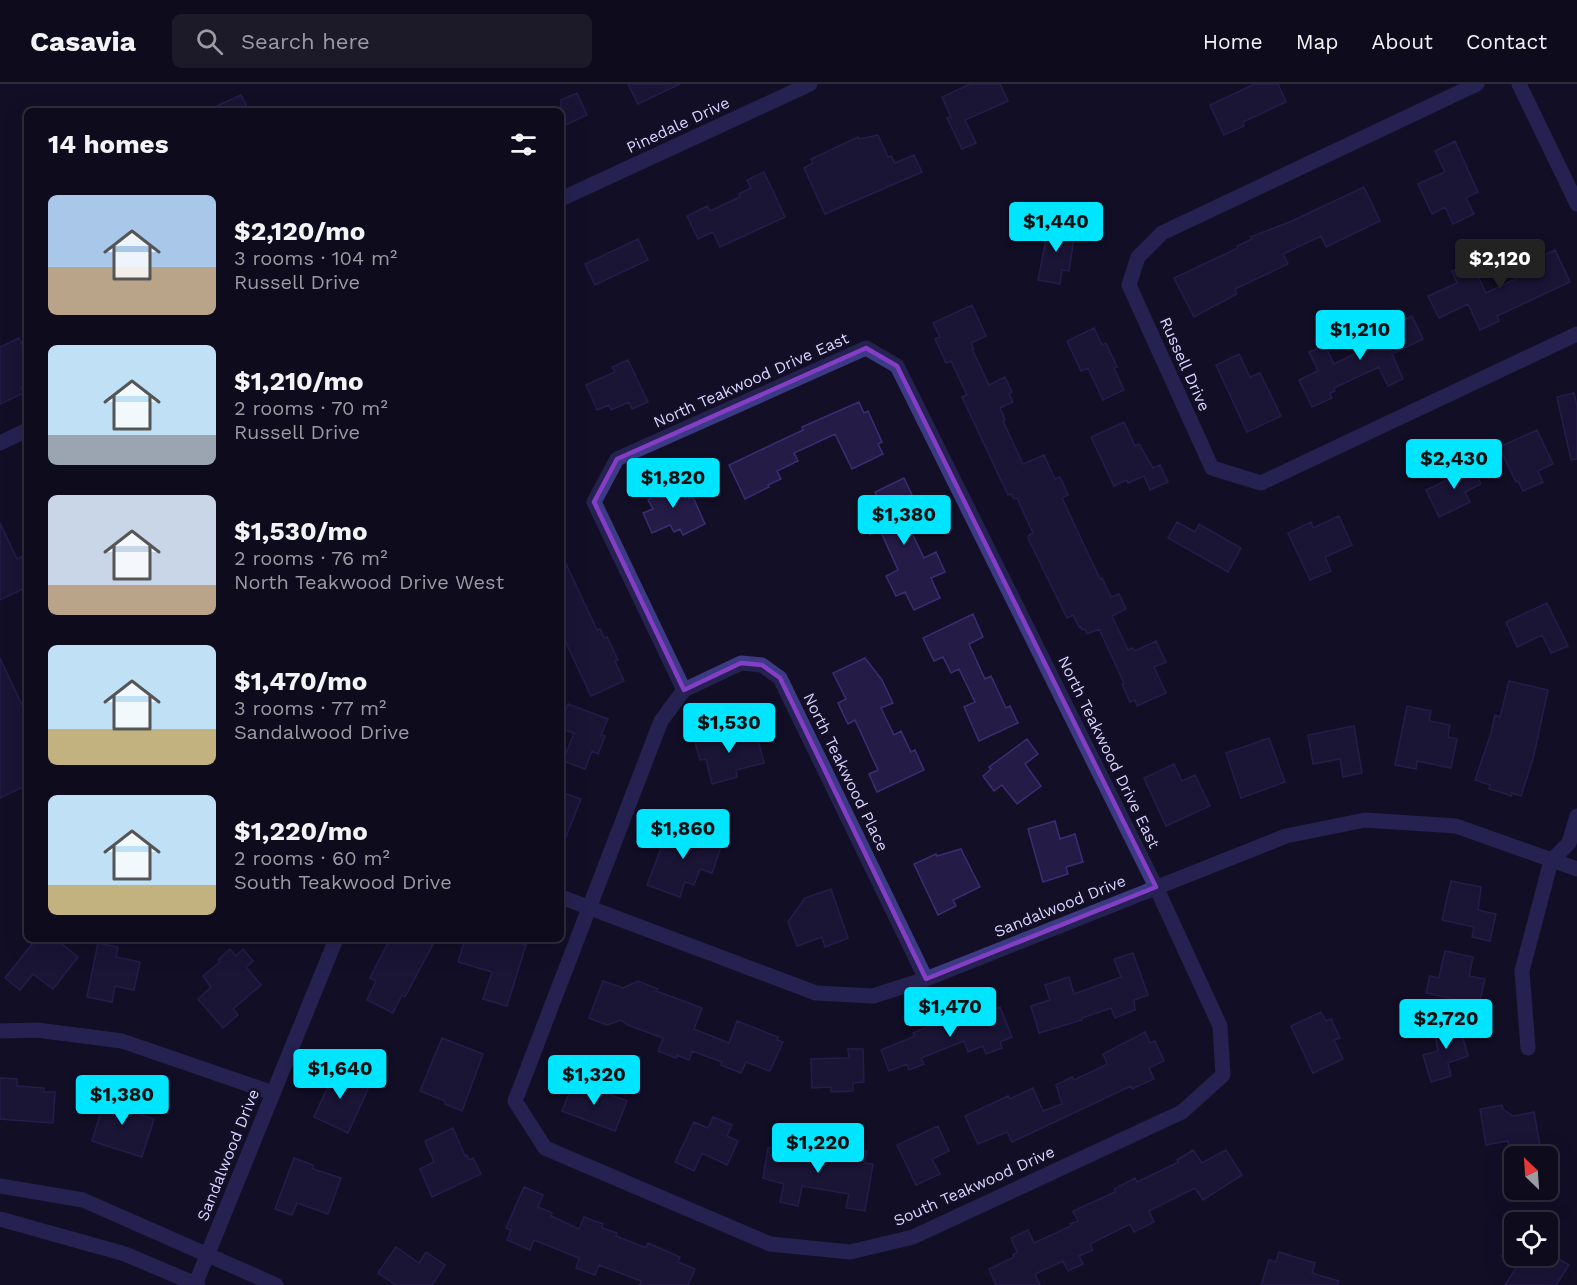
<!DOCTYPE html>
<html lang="en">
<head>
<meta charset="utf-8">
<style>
  body { margin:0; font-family:"Work Sans",sans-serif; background:#1c1929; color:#f1f3f6; height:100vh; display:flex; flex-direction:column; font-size:22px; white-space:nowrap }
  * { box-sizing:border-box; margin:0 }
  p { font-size:20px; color:#9b9ba3 }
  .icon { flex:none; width:33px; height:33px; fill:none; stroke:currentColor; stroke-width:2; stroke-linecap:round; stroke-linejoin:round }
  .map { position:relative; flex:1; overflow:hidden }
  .sheet { position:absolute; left:24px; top:24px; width:540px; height:834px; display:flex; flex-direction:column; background:#0e0b1c; border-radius:9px; box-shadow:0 6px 24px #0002,0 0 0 2px #2e2b3b }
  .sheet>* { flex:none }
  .needle { width:39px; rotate:335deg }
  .controls { position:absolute; left:1504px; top:1062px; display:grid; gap:12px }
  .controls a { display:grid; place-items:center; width:54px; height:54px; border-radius:9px; background:#0e0b1c; box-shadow:0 6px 24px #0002,0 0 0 2px #2e2b3b; font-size:30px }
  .price { position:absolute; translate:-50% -51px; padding:0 14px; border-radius:6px; background:#00e5ff; color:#111; font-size:20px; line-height:39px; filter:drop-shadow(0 2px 3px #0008) }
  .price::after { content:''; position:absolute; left:50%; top:36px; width:18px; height:14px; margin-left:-9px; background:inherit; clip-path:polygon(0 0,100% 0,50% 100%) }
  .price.selected { background:#222; color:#fff }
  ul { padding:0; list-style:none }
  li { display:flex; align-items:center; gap:18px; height:150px; padding:0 24px }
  li span { display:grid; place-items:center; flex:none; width:168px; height:120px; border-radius:9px; color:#555 }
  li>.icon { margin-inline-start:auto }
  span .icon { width:72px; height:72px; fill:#fffc; stroke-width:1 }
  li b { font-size:26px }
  h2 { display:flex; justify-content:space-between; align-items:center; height:72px; padding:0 24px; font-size:26px }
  header { display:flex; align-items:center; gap:36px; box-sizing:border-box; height:84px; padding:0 30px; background:#0e0b1c; border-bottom:2px solid #2e2b3b }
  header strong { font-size:28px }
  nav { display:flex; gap:33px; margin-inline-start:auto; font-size:21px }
  .search { width:420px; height:54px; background:#1c1929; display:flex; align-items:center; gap:15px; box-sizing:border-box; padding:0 21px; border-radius:9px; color:#9b9ba3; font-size:22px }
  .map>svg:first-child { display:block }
</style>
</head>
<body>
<header>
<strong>Casavia</strong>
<div class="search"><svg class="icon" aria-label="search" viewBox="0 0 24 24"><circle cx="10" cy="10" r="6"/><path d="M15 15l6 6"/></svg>Search here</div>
<nav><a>Home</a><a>Map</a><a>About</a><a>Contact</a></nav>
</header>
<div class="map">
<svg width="1577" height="1201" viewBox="0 0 1577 1201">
  <rect width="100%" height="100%" fill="#130f26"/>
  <!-- building -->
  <path fill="#241b47" stroke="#3b2d73" stroke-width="1.5" d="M 628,0 L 680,0 L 638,20 Z
    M 970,0 L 1000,0 L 1008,17 L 965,36 L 976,59 L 962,65 L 947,34 L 951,33 L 942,13 Z
    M 1255,0 L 1278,0 L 1286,18 L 1243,38 L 1244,42 L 1224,51 L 1210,21 Z
    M 577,9 L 587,31 L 561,43 L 561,16 Z
    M 241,11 L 249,27 L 206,27 Z
    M 878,51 L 888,73 L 891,72 L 895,79 L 914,71 L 922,88 L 825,130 L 804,84 L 813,79 L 811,75 L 858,53 L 859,55 Z
    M 1455,57 L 1478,108 L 1466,114 L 1474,130 L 1453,140 L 1445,123 L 1432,130 L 1418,100 L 1445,88 L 1435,67 Z
    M 764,88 L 785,133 L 720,163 L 713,148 L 698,155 L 687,132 L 707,122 L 710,127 L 740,113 L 739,110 L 751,104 L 747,96 Z
    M 1364,103 L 1380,137 L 1326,163 L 1321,152 L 1283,170 L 1288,180 L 1235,205 L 1237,210 L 1194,233 L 1174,194 L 1238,164 L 1237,162 L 1252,155 L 1251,153 L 1292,137 Z
    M 1050,136 L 1070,139 L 1067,153 L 1074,154 L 1069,187 L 1062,186 L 1060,200 L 1038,196 Z
    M 638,155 L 648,176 L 595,201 L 585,180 Z
    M 1555,166 L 1570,198 L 1497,232 L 1499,237 L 1480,246 L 1468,220 L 1439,234 L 1428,212 L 1457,199 L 1452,187 L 1471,178 L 1486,209 L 1524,191 L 1520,182 Z
    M 972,221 L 986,252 L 971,259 L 974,265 L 972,265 L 989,301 L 1005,293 L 1012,308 L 1009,310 L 1013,318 L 1000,324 L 1005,336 L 1003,337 L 1023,380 L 1044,371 L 1055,395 L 1060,393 L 1068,411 L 1062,414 L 1100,495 L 1102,494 L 1111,513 L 1119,510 L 1126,525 L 1112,532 L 1128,566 L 1133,564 L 1135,567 L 1156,557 L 1166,578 L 1154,583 L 1166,609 L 1137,622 L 1135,616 L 1130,618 L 1122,600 L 1124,599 L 1099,545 L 1087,550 L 1085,545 L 1082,546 L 1080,542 L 1079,543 L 1073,531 L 1067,534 L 1028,454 L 1029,451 L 1033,449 L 1017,414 L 1014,415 L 1011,410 L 1008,411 L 962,313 L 967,311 L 951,277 L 946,279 L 935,255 L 940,253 L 933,239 Z
    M 1412,232 L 1423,255 L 1392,270 L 1403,295 L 1388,302 L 1379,283 L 1334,304 L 1335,307 L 1330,309 L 1332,314 L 1312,323 L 1299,296 L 1318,287 L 1309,268 L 1325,261 L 1334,280 L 1369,263 L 1365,254 Z
    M 1094,244 L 1102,261 L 1106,259 L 1117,283 L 1114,284 L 1124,306 L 1103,316 L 1088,284 L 1081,287 L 1067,257 Z
    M 19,254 L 27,272 L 27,301 L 21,304 L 24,309 L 0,320 L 0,263 Z
    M 1239,270 L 1250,293 L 1260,289 L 1281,332 L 1247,348 L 1216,281 Z
    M 628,276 L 648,318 L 632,325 L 629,318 L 611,326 L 609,321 L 597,326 L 586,301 L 615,288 L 612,283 Z
    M 1574,309 L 1577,322 L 1577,375 L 1571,376 L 1557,313 Z
    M 859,318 L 864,329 L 868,327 L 882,358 L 878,360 L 883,370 L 852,385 L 835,350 L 794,369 L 798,377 L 777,387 L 781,395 L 768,401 L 769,403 L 745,415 L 729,381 L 803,346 L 802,343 Z
    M 1124,338 L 1135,362 L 1139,360 L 1153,384 L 1160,381 L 1168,398 L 1150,406 L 1144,392 L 1128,399 L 1127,396 L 1114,402 L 1091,353 Z
    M 1537,346 L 1553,380 L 1538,387 L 1543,398 L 1523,407 L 1518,397 L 1516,398 L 1499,363 Z
    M 1469,375 L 1481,400 L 1465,408 L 1470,418 L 1439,433 L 1426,406 L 1458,391 L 1454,383 Z
    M 679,394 L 689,415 L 693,413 L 705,440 L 683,451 L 680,445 L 674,448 L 670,441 L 652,449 L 643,429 L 653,425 L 648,416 L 651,414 L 648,407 Z
    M 904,394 L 914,415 L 899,422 L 924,474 L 936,468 L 945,488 L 931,494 L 940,514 L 914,526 L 905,508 L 896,512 L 886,492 L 898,486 L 880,446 L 870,451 L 862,434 L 872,429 L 867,420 L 878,415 L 875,408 Z
    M 1339,432 L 1352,461 L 1325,473 L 1331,487 L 1310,496 L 1288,449 L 1311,438 L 1313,444 Z
    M 1177,438 L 1195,448 L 1199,440 L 1241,464 L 1228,488 L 1168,454 Z
    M 0,439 L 17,475 L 23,472 L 27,480 L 27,503 L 0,516 Z
    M 561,469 L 597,546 L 600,545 L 604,554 L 607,553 L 618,576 L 615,577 L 624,597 L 591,612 L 561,548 Z
    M 1547,519 L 1568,562 L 1551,569 L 1542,551 L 1517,563 L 1506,538 Z
    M 973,530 L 983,553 L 969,560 L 985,595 L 991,592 L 1006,624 L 1010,622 L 1018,639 L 979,657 L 964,623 L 975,618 L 959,585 L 951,589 L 943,573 L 934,577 L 923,554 Z
    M 0,574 L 27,632 L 27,701 L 0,714 Z
    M 865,574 L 882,596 L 893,619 L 881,624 L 894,651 L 901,647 L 911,668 L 915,666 L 924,686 L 877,708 L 869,690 L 878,686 L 855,636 L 848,640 L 838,619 L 846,615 L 833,589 Z
    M 1509,597 L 1548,606 L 1533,675 L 1521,712 L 1512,709 L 1511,712 L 1503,709 L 1489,705 L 1490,701 L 1475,696 L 1491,649 L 1495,631 L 1500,633 Z
    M 568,620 L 608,635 L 601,651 L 605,652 L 598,670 L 592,667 L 585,685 L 563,677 L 574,649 L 561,645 L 561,639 Z
    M 1407,622 L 1431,627 L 1429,637 L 1450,641 L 1448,653 L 1457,655 L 1451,684 L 1417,677 L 1416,685 L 1395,681 Z
    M 1354,642 L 1362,689 L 1343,693 L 1340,675 L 1313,680 L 1308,651 Z
    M 724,647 L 727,656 L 756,648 L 764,679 L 736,686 L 737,693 L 712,700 L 706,675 L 700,676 L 694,655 Z
    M 1269,654 L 1285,698 L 1241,714 L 1226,669 Z
    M 1027,655 L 1038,670 L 1025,680 L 1041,702 L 1017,720 L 1002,701 L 994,707 L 983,692 L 991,685 L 989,683 Z
    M 1174,680 L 1182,697 L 1195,691 L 1210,722 L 1166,742 L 1144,694 Z
    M 561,708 L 581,715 L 562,763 L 561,763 Z
    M 1055,737 L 1060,755 L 1075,750 L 1083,778 L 1066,783 L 1068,790 L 1043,798 L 1028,745 Z
    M 670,741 L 722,760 L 712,789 L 700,785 L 694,801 L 685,798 L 680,813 L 647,801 Z
    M 961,765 L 980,803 L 953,816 L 956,822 L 938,831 L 914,780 L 936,770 L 937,772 Z
    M 1451,797 L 1481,803 L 1478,826 L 1496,830 L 1490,857 L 1472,853 L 1474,843 L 1442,836 Z
    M 831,805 L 848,854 L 825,863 L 822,853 L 797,862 L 788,838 L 805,814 Z
    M 36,855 L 56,855 L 78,873 L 53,905 L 33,890 L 20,906 L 5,894 Z
    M 390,855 L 423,855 L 433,860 L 405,913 L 402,911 L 393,929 L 367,916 L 376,897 L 370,894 Z
    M 465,855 L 518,855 L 517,858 L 526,861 L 507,922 L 483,915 L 492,888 L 458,878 Z
    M 98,859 L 118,863 L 116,873 L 140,878 L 134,906 L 115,902 L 112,918 L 87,913 Z
    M 230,865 L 236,872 L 243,865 L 253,877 L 246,883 L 261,901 L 233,925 L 238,931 L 223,944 L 198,915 L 211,903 L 203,892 L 220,878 L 218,876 Z
    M 1445,867 L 1473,873 L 1469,892 L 1485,895 L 1479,920 L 1426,909 L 1430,892 L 1439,894 Z
    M 1133,869 L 1148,911 L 1134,916 L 1135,926 L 1115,934 L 1111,924 L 1082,934 L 1082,936 L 1039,949 L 1031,922 L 1050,916 L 1045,901 L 1069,893 L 1074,910 L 1121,893 L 1114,875 Z
    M 603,897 L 623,904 L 638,897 L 658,905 L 656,907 L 702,924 L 694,945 L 729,959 L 737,937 L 778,953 L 777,956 L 783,958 L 770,987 L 746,978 L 741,989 L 721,981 L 722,978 L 692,967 L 689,976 L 677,971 L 676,974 L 658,967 L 663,954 L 628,941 L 621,936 L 607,941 L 589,934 Z
    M 1000,923 L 1012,953 L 1000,958 L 1002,964 L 986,970 L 983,962 L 968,968 L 964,957 L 921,974 L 924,980 L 909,986 L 907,980 L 889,987 L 881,966 L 915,952 L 913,949 L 970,925 L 974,935 Z
    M 1321,928 L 1326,937 L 1331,935 L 1340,954 L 1334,956 L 1343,975 L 1313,989 L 1291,942 Z
    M 1458,936 L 1468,972 L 1448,979 L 1451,992 L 1431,998 L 1423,971 L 1438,967 L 1433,943 Z
    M 1145,948 L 1150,959 L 1155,957 L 1164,977 L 1149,984 L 1154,995 L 1132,1005 L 1131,1002 L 1012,1058 L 1007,1048 L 978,1060 L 965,1032 L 1008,1012 L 1010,1015 L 1033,1004 L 1043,1027 L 1062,1020 L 1056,1001 L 1072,993 L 1074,996 L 1106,981 L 1107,979 L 1103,970 Z
    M 442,954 L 483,970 L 462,1027 L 445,1020 L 445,1017 L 420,1007 Z
    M 848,965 L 863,965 L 864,998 L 853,999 L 853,1007 L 831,1008 L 831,1003 L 812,1004 L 811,975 L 849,974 Z
    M 332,978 L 348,985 L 344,994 L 368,1005 L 348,1049 L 314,1033 L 330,998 L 324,995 Z
    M 0,994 L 17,995 L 17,1002 L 44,1004 L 44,1008 L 55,1008 L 53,1039 L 0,1035 Z
    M 574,997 L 627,1017 L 615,1047 L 562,1027 Z
    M 107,1008 L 132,1016 L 129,1027 L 154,1035 L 142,1073 L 92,1057 Z
    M 1502,1021 L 1503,1025 L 1513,1032 L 1534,1028 L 1541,1067 L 1525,1070 L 1523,1062 L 1509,1064 L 1508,1057 L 1486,1061 L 1480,1025 Z
    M 713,1033 L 732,1041 L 727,1052 L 738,1057 L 727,1081 L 702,1069 L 694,1087 L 675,1078 L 694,1038 L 708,1044 Z
    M 938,1042 L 949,1067 L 932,1075 L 940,1090 L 916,1101 L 897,1061 Z
    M 453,1044 L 465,1072 L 467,1071 L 469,1076 L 473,1074 L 481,1090 L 432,1113 L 420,1085 L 434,1078 L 425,1057 Z
    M 773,1056 L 805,1062 L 804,1069 L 849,1076 L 852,1064 L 867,1067 L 865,1079 L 873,1080 L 865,1127 L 846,1124 L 849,1110 L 802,1102 L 798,1122 L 780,1118 L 784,1100 L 763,1094 L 768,1064 L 772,1064 Z
    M 1193,1066 L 1202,1079 L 1226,1066 L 1242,1091 L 1203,1116 L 1195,1104 L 1149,1127 L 1154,1138 L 1134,1148 L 1130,1140 L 1090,1160 L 1093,1166 L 1079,1172 L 1083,1180 L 1068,1187 L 1063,1177 L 1035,1190 L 1040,1201 L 996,1201 L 989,1185 L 1014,1173 L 1013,1171 L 1017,1168 L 1011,1154 L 1028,1146 L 1034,1159 L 1071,1142 L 1070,1140 L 1078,1137 L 1073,1127 L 1115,1108 L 1114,1105 L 1135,1094 L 1137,1098 L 1179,1078 L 1177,1076 Z
    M 294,1074 L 313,1081 L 313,1085 L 341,1094 L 328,1130 L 297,1119 L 292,1131 L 275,1125 Z
    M 524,1103 L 543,1111 L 538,1123 L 552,1129 L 551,1132 L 579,1145 L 584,1133 L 603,1140 L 602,1144 L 617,1149 L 616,1152 L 646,1164 L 648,1159 L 680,1173 L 678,1178 L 695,1185 L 688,1201 L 640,1201 L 641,1197 L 599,1181 L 595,1191 L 576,1184 L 579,1174 L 534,1156 L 530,1166 L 507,1156 L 511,1146 L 506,1144 Z
    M 396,1163 L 419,1179 L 426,1168 L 445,1181 L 432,1201 L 396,1201 L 378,1189 Z
    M 1279,1168 L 1315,1179 L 1312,1189 L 1339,1197 L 1338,1201 L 1261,1201 L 1269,1176 L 1276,1178 Z
    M 1502,1172 L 1554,1172 L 1569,1181 L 1556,1201 L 1505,1201 L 1518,1181 Z"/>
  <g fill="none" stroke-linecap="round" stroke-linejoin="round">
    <!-- minor -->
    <path stroke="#3d3a85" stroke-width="15" d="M 1477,0 L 1162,149 L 1138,173 L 1129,201 L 1212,384 L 1261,399 L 1577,250
      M 1519,0 L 1577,120
      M 561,115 L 810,0
      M 0,359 L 27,346
      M 684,606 L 594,418 L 617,375 L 866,264 L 897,282 L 1156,803 L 1220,942 L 1223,991 L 1182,1028 L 913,1153 L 850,1168 L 770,1160 L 545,1064 L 515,1017 L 661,637 L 684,606 L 741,579 L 762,581 L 780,594 L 926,895
      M 1551,777 L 1569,759 L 1577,732
      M 561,813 L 816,909 L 873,912 L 926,895 L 1286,752 L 1365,736 L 1456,742 L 1577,785
      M 0,947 L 37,946 L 122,957 L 273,1009
      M 1528,964 L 1522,887 L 1551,777
      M 0,1102 L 83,1116 L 276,1201
      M 0,1135 L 125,1170 L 198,1201
      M 195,1201 L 336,855"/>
  </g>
  <!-- marked area -->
  <path d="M0 0H1577V1201H0ZM 866,264 L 897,282 L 1156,803 L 926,895 L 780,594 L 762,581 L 741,579 L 684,606 L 594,418 L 617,375 Z" fill="#130f26" fill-opacity=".55" fill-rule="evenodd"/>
  <path fill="none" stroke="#843dc5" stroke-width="4.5" stroke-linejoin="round" d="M 866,264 L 897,282 L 1156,803 L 926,895 L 780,594 L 762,581 L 741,579 L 684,606 L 594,418 L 617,375 Z"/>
  <g text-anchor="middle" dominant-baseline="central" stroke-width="5" stroke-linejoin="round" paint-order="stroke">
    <!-- street labels -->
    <g font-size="16" fill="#d9d4ff" stroke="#130f26">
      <text transform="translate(678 41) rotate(-25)">Pinedale Drive</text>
      <text transform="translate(1185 280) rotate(66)">Russell Drive</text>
      <text transform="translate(751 296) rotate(-24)">North Teakwood Drive East</text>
      <text transform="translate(1109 668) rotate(64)">North Teakwood Drive East</text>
      <text transform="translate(846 688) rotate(64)">North Teakwood Place</text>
      <text transform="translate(1060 822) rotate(-22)">Sandalwood Drive</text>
      <text transform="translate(228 1071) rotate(-68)">Sandalwood Drive</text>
      <text transform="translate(974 1102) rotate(-24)">South Teakwood Drive</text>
    </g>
  </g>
</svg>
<div class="controls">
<a><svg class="needle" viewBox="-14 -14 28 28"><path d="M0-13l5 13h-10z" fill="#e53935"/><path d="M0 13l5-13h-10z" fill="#9b9ba3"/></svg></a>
<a><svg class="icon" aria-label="locate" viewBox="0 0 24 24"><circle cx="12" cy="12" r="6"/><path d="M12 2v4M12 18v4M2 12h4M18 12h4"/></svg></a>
</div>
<b class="price" style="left:1056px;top:169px">$1,440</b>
<b class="price selected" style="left:1500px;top:206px">$2,120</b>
<b class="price" style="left:1360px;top:277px">$1,210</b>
<b class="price" style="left:1454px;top:406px">$2,430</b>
<b class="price" style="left:673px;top:425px">$1,820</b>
<b class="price" style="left:904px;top:462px">$1,380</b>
<b class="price" style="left:729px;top:670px">$1,530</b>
<b class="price" style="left:683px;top:776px">$1,860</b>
<b class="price" style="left:950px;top:954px">$1,470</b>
<b class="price" style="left:1446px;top:966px">$2,720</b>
<b class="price" style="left:340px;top:1016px">$1,640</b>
<b class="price" style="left:594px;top:1022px">$1,320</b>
<b class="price" style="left:122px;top:1042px">$1,380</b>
<b class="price" style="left:818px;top:1090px">$1,220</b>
<section class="sheet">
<h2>14 homes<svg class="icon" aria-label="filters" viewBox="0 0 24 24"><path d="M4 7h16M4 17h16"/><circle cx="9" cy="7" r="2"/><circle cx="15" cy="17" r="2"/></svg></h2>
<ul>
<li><span style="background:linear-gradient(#a9c7e8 60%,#b9a48a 0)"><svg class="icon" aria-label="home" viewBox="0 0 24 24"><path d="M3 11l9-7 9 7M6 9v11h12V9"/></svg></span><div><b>$2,120/mo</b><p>3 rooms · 104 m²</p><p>Russell Drive</p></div></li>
<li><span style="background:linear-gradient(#bfe0f5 75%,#9aa5b1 0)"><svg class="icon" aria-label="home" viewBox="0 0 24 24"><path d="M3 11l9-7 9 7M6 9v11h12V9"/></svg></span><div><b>$1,210/mo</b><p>2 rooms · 70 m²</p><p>Russell Drive</p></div></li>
<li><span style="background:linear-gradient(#c9d6e8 75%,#b9a48a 0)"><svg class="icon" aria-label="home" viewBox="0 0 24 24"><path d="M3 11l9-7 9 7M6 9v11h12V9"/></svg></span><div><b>$1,530/mo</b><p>2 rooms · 76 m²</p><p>North Teakwood Drive West</p></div></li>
<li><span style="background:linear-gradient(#bfe0f5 70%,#c2b280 0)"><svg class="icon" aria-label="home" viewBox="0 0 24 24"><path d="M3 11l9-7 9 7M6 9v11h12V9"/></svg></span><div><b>$1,470/mo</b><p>3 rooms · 77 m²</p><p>Sandalwood Drive</p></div></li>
<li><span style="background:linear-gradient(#bfe0f5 75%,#c2b280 0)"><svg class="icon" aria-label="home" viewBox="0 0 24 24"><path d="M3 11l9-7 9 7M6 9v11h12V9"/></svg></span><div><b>$1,220/mo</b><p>2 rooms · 60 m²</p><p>South Teakwood Drive</p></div></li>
</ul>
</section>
</div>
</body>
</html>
